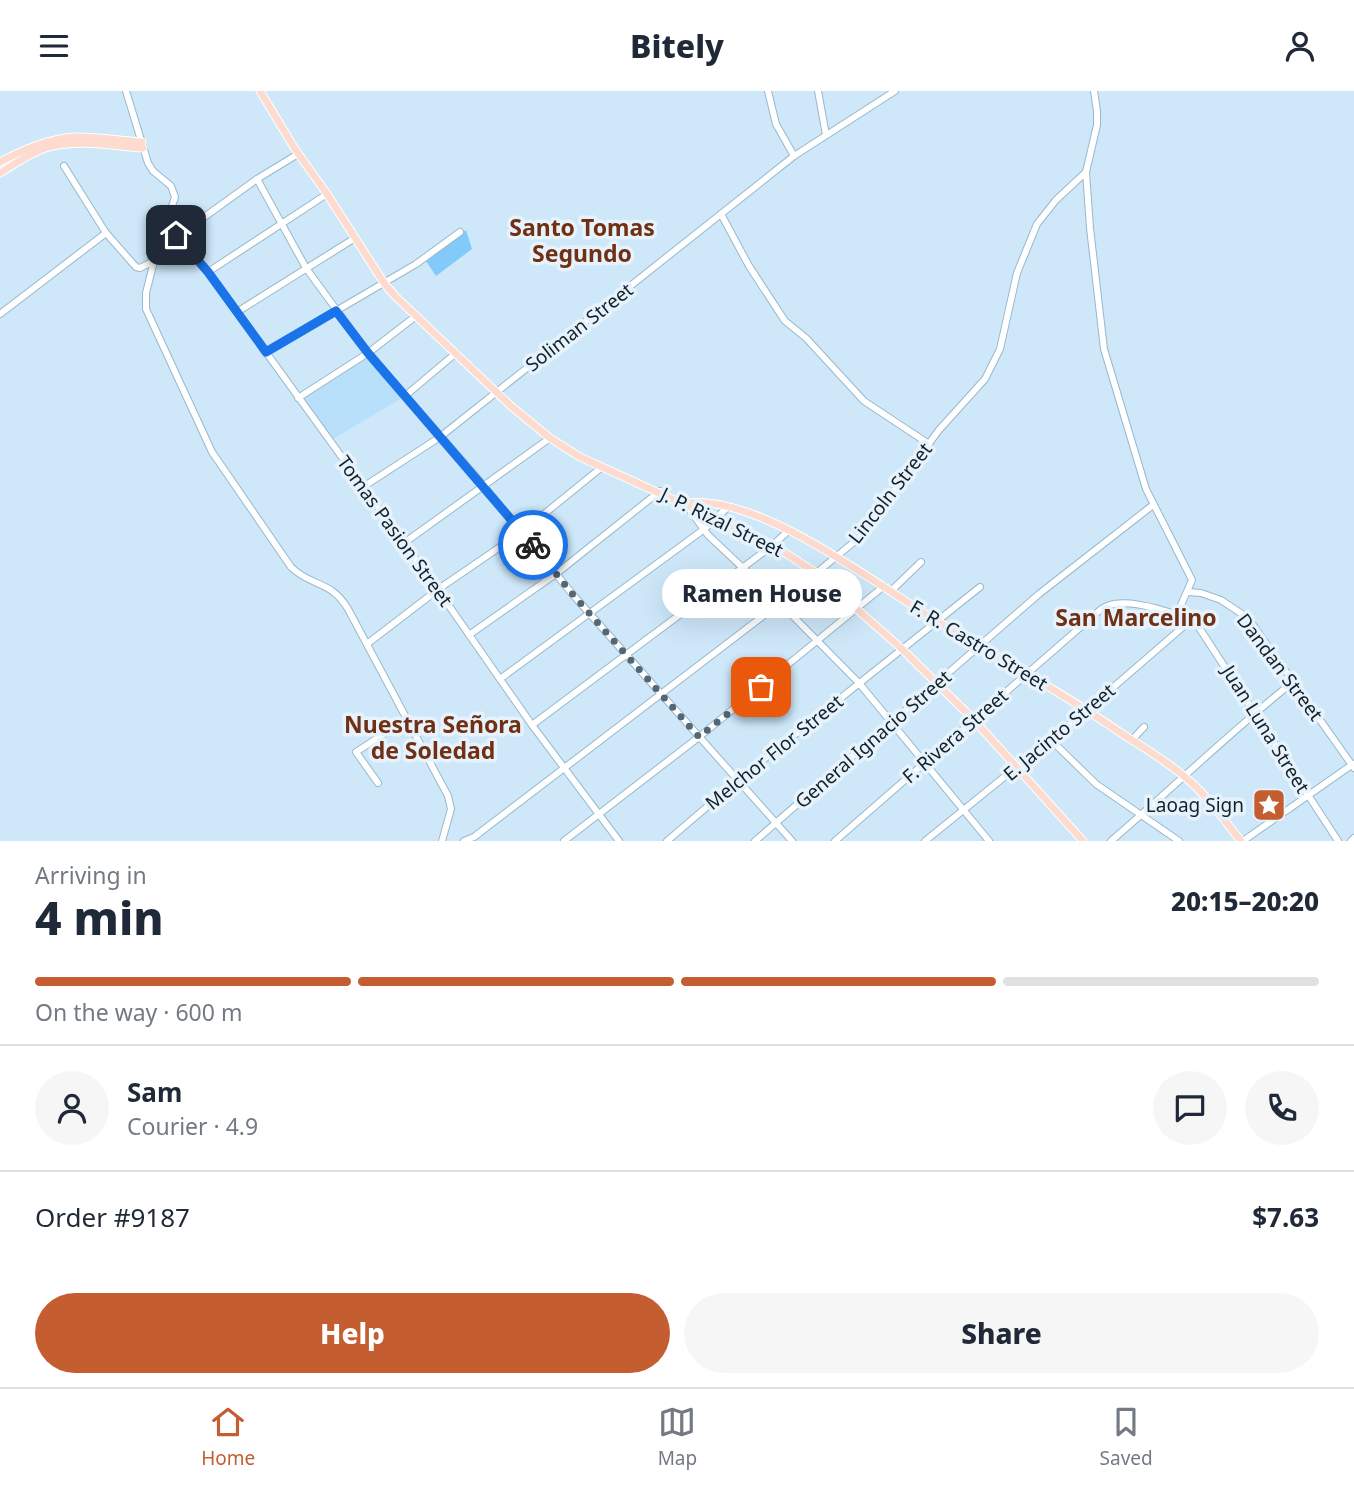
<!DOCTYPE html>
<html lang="en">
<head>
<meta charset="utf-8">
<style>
  body { margin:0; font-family:"Noto Sans",sans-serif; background:#f6f6f7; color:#1f2937; height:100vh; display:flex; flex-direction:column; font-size:26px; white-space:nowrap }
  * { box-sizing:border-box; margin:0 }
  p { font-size:23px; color:#747a83 }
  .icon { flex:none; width:38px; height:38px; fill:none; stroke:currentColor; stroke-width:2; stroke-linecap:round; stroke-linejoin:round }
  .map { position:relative; height:750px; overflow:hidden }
  .drawer { display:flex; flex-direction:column; background:#fff; flex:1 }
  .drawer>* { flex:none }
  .pin { position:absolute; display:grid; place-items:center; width:60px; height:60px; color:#fff; margin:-30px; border-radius:14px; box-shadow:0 4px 10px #0006 }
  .courier { position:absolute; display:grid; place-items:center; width:70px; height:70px; margin:-35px; border:5px solid #1a73e8; border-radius:50%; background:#fff; color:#222; box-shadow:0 2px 9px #0007 }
  .bubble { position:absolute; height:49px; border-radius:24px; background:#fff; box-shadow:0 7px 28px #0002; font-size:23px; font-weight:800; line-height:49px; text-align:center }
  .headline em { font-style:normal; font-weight:800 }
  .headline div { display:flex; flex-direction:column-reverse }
  .headline { display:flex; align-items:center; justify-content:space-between; height:119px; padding:0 35px }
  h1 { font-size:46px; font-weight:800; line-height:52px }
  .bar { display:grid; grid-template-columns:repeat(4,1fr); gap:10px 7px; align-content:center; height:84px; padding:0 35px }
  .bar i { height:9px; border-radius:5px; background:#e0e1e3 }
  .bar .selected { background:#c45d30 }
  .bar p { grid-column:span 4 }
  .line { display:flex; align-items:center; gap:18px; padding:0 35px; border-top:2px solid #e0e1e3 }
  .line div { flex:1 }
  .round { display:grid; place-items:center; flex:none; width:74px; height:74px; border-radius:37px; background:#f6f6f7 }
  .primary-button { display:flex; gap:14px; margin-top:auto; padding:14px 35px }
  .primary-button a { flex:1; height:80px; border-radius:42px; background:#c45d30; color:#fff; font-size:28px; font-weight:800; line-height:80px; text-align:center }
  .primary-button a+a { background:#f6f6f7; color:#1f2937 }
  header { display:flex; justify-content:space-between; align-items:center; height:91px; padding:0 35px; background:#fff; font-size:32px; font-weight:800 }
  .dock { display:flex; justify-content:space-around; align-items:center; height:98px; border-top:2px solid #e0e1e3; background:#fff; font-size:19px; color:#747a83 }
  .dock a { display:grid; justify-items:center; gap:4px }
  .dock .selected { color:#c45d30 }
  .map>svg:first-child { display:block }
  .built { fill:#b8e0fb }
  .green { fill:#82caf9 }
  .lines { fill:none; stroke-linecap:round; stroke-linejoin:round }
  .minor-casing { stroke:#98b8cd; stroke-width:8 }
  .major-casing { stroke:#fff; stroke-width:9 }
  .minor { stroke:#fff; stroke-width:6 }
  .major { stroke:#fddccf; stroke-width:7 }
  .done { stroke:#556772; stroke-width:7; stroke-dasharray:0 12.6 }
  .route { stroke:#1a73e8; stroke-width:9 }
  .labels { text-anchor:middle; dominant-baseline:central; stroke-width:7; stroke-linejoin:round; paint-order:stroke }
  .street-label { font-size:19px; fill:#142129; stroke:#e6f3fc }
  .poi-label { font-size:19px; fill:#142129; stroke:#e6f3fc; text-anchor:end }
  .quarter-label { font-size:23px; font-weight:bold; fill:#713013; stroke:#e6f3fc }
</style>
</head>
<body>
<header><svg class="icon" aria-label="menu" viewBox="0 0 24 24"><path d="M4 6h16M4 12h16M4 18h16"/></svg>Bitely<svg class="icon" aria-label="person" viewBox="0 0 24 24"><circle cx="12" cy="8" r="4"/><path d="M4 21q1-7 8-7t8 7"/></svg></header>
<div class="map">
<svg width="1354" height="750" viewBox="0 0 1354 750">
  <rect width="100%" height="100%" fill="#cee8fa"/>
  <!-- built -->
  <polygon class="built" points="367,265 402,307 333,348 301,308"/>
  <!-- green -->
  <polygon class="green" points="466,139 472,158 436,185 426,170"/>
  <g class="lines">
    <defs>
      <g id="minor">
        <path d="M126 0 148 72 153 80 171 95 175 106 154 170 146 202V218L212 361 291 476C311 496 331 489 348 518L448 705 451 718 442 750"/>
        <polyline points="768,0 776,33 794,65"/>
        <polyline points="818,0 826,44"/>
        <polyline points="1094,0 1097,20 1097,34 1086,81 1090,137 1104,258 1146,398 1192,489 1177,523"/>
        <polyline points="64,75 106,142 136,176 140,177 154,170"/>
        <polyline points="257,88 306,177 368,262 484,395 574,505 792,750"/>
        <polyline points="721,123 749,175 785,230 806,247 864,310 929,353"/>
        <polyline points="165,138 178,145 208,181 438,499 532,634 619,750"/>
        <polyline points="178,145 257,88 298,63"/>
        <polyline points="208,181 327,103"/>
        <polyline points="237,221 355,147"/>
        <polyline points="0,223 106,142"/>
        <polyline points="266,261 416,173 460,141"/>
        <polyline points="405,305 456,262"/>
        <polyline points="298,307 368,262 416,225"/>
        <polyline points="363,396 440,346 794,65 895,0"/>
        <polyline points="686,414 708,444 780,512 859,592 989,750"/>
        <polyline points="404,452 550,347"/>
        <polyline points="891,500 921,471"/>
        <polyline points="1188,501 1201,502 1221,509 1248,527 1354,677"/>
        <polyline points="469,544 557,482 660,400"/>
        <polyline points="367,553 440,497 522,441 602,376"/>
        <polyline points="500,588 703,439 728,416"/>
        <polyline points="532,634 773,454 788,440"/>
        <polyline points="1050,648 1096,693 1179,750"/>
        <polyline points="1132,649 1144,636"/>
        <polyline points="378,692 356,661 407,628"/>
        <polyline points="464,750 474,746 780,512 860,446 939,339 985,288 1000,258 1017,182 1037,133 1056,109 1086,81"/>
        <polyline points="564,750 699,646 884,495"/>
        <polyline points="667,750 743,685 980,496"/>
        <polyline points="755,750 1039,503 1153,414"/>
        <path d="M835 750 1099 520C1103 517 1108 514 1114 513 1135 509 1180 522 1198 535L1338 750"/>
        <polyline points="925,750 1087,619 1191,529"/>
        <path d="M1111 750C1172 698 1230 641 1293 591"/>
        <polyline points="1243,750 1353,673"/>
        <polyline points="1351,750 1354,747"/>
      </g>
      <g id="major">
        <polyline points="260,0 295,58 327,103 384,192 395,205 512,316 550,347 580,366 773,454 816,482 902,558 974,629 1083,750"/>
        <path d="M0 71C23 59 47 48 74 46 96 45 120 50 142 51"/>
        <path d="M0 82C15 73 31 61 49 56 79 48 113 55 143 57"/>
        <path d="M688 412C759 403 879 495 938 531 1001 568 1064 603 1124 644 1145 657 1166 670 1185 686 1207 704 1223 728 1241 750"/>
      </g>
    </defs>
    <!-- minor casing -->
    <use href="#minor" class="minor-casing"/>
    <!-- major casing -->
    <use href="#major" class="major-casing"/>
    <!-- minor -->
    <use href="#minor" class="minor"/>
    <!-- major -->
    <use href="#major" class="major"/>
  </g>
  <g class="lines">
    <!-- done -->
    <polyline class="done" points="533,454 574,505 699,646 761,596"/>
    <!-- route -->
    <polyline class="route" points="176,144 208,181 266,261 336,220 368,262 533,454"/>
  </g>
  <!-- icons -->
  <defs>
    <symbol id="sight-square" viewBox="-11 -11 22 22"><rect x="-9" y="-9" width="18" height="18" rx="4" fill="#c45d30" stroke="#e6f3fc"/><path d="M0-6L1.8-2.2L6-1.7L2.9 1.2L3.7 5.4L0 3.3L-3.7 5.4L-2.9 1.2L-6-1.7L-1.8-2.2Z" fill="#fff"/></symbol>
  </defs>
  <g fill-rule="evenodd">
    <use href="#sight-square" x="1250" y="695" width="38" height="38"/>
  </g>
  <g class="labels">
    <!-- street labels -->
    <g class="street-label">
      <text transform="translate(579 236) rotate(-38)">Soliman Street</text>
      <text transform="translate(890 402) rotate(-52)">Lincoln Street</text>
      <text transform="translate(722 431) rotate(26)">J. P. Rizal Street</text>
      <text transform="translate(395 440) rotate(54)">Tomas Pasion Street</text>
      <text transform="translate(979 554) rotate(31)">F. R. Castro Street</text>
      <text transform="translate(1280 576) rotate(53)">Dandan Street</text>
      <text transform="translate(1266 638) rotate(58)">Juan Luna Street</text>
      <text transform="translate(1059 641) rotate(-40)">E. Jacinto Street</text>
      <text transform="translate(955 645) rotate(-41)">F. Rivera Street</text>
      <text transform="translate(873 648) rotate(-41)">General Ignacio Street</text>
      <text transform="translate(774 661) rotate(-39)">Melchor Flor Street</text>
    </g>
    <!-- poi labels -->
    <g class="poi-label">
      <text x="1244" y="714">Laoag Sign</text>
    </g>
    <!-- quarter labels -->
    <g class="quarter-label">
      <text x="582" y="136">Santo Tomas<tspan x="582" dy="26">Segundo</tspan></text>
      <text x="1136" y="526">San Marcelino</text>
      <text x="433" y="633">Nuestra Señora<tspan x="433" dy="26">de Soledad</tspan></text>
    </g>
  </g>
</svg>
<div class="pin" style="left:761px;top:596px;background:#ea580c"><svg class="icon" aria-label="bag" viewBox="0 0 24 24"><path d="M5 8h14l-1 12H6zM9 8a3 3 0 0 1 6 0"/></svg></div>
<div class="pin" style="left:176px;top:144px;background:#1f2937"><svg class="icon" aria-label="home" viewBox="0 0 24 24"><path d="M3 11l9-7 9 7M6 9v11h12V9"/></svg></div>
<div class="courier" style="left:533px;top:454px"><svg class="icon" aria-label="bike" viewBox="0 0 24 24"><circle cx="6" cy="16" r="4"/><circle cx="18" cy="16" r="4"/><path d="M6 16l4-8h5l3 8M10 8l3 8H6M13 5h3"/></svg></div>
<div class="bubble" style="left:662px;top:478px;width:200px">Ramen House</div>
</div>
<section class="drawer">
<div class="headline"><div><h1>4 min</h1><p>Arriving in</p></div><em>20:15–20:20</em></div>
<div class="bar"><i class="selected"></i><i class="selected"></i><i class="selected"></i><i></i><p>On the way · 600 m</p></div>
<div class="line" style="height:126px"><a class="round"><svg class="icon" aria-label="person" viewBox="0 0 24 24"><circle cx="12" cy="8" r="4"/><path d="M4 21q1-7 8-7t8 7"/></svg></a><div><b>Sam</b><p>Courier · 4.9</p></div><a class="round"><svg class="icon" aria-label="chat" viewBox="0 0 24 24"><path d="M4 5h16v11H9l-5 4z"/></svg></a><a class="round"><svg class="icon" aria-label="phone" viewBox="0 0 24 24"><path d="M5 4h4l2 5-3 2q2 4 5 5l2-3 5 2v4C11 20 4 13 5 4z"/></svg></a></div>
<div class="line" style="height:91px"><div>Order #9187</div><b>$7.63</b></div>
<div class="primary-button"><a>Help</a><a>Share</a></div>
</section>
<nav class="dock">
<a class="selected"><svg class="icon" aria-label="home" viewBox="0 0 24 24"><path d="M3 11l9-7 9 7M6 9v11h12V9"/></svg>Home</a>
<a><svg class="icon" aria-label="map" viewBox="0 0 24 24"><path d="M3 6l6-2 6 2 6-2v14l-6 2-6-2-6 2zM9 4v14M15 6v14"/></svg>Map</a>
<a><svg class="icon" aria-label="saved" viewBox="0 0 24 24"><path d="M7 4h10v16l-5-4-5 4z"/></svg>Saved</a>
</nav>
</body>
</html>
